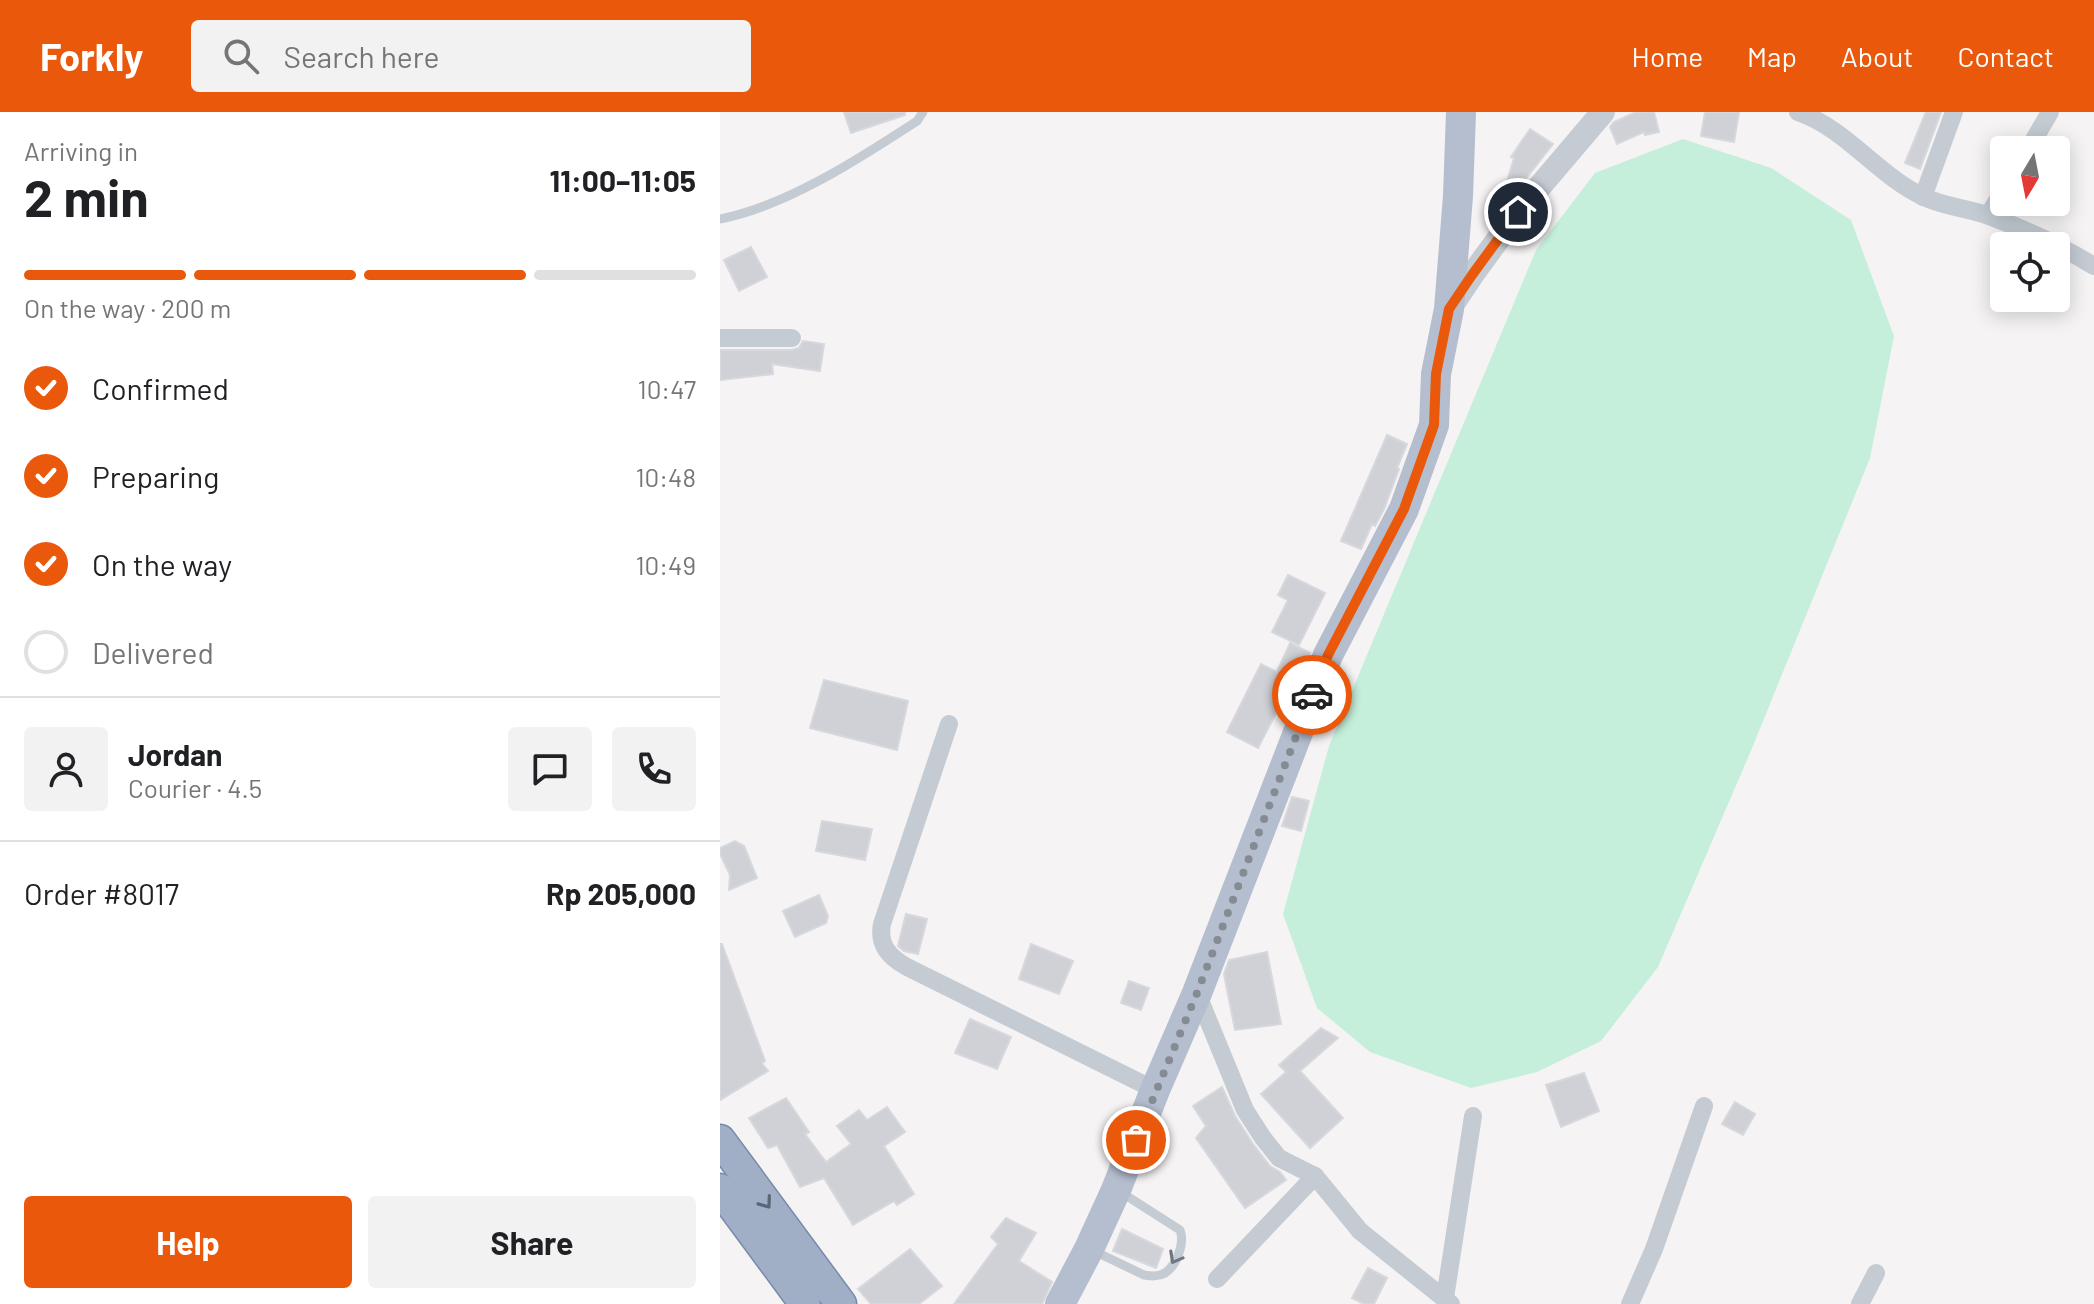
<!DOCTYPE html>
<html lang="en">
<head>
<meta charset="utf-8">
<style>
  body { margin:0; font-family:Barlow,sans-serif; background:#f2f2f2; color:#202124; height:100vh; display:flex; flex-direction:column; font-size:30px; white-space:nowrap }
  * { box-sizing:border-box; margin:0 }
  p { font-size:26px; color:#757577 }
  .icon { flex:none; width:44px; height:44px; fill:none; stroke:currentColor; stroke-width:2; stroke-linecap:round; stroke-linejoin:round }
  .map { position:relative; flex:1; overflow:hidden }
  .sheet { display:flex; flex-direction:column; background:#fff; width:720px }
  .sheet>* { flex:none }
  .needle { width:52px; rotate:190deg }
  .buttons { position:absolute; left:1270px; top:24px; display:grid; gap:16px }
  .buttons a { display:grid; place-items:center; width:80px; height:80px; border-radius:8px; background:#fff; box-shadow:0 4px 20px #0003; font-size:40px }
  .pin { position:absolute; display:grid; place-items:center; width:68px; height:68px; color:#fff; margin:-34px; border:4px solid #fff; border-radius:50%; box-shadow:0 2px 8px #0007 }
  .courier { position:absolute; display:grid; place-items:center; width:80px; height:80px; margin:-40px; border:6px solid #ea580c; border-radius:50%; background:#fff; color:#222; box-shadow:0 2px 10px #0007 }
  .head em { font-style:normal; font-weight:700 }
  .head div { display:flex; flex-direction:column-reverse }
  .head { display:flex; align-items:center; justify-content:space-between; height:136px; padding:0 24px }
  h1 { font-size:52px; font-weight:700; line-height:60px }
  .bar { display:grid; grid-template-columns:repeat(4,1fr); gap:12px 8px; align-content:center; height:96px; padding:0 24px }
  .bar i { height:10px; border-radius:6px; background:#e0e0e0 }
  .bar .on { background:#ea580c }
  .bar p { grid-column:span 4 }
  .line { display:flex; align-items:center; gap:20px; padding:0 24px; border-top:2px solid #e0e0e0 }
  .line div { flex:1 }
  .round { display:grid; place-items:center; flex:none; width:84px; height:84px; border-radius:8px; background:#f2f2f2 }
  ol { padding:0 24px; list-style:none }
  li { display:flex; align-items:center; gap:24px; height:88px }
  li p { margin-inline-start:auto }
  li .icon { padding:8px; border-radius:50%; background:#ea580c; color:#fff; stroke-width:4 }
  li:last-child { color:#757577 }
  li i { width:44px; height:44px; border:4px solid #e0e0e0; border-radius:50% }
  .primary-button { display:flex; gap:16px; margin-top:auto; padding:16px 24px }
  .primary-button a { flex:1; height:92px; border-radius:8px; background:#ea580c; color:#fff; font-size:32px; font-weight:700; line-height:92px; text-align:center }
  .primary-button a+a { background:#f2f2f2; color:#202124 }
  header { display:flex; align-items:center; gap:48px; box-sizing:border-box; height:112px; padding:0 40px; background:#ea580c; color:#fff }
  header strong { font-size:38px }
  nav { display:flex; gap:44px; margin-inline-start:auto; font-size:28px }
  .search { width:560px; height:72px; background:#f2f2f2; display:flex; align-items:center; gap:20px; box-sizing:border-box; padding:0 28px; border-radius:8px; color:#757577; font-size:30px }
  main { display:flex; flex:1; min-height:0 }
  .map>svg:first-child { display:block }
  .green { fill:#c5efdb }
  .building { fill:#d0d1d7; stroke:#d7d8dd; stroke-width:2 }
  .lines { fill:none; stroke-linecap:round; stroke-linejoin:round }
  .trunk-casing { stroke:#788aaa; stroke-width:33 }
  .service { stroke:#c4cbd3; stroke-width:9 }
  .minor { stroke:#c4cbd3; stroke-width:18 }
  .tertiary { stroke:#c4cbd3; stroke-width:24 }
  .primary { stroke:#b4becf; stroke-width:30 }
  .trunk { stroke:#a0aec6; stroke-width:30 }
  .oneway { stroke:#5c6574 }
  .oneway2 { stroke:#6f7782 }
  .done { stroke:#868b93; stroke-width:8; stroke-dasharray:0 14.4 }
  .route { stroke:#ea580c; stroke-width:10 }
</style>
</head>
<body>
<header>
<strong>Forkly</strong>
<div class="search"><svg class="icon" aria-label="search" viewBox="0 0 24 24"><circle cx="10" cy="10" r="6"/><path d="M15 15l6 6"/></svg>Search here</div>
<nav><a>Home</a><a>Map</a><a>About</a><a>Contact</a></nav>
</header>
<main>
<section class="sheet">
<div class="head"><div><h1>2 min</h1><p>Arriving in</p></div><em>11:00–11:05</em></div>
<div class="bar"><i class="on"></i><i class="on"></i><i class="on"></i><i></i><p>On the way · 200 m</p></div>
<ol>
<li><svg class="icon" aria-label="check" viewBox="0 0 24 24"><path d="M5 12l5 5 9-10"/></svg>Confirmed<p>10:47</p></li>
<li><svg class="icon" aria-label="check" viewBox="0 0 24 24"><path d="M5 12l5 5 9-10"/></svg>Preparing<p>10:48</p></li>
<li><svg class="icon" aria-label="check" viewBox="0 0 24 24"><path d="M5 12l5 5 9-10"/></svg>On the way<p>10:49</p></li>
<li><i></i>Delivered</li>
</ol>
<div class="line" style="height:144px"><a class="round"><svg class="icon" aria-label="person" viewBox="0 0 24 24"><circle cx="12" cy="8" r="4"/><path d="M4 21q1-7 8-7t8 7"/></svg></a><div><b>Jordan</b><p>Courier · 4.5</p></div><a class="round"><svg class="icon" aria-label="chat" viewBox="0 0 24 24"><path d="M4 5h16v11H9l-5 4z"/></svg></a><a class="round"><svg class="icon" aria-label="phone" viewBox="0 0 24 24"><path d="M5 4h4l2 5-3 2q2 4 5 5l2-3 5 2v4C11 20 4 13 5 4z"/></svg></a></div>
<div class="line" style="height:104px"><div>Order #8017</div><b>Rp 205,000</b></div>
<div class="primary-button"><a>Help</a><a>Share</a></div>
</section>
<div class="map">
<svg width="1374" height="1192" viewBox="0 0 1374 1192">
  <rect width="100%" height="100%" fill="#f5f3f3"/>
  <!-- green -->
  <polygon class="green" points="963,27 1051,56 1131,108 1174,224 1150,346 1030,641 938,855 881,929 817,960 751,976 650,940 597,896 563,802 609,634 816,138 875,61"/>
  <!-- building -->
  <g class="building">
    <polygon points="124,0 185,0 185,3 131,21"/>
    <polygon points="916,0 934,0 939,20 925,23 924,20 897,32 890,15 894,10"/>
    <polygon points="985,0 1019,0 1014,30 981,24"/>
    <polygon points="1206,0 1221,0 1200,57 1185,51"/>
    <polygon points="810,17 833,32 785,93 780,93 794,46 791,45"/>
    <polygon points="31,135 47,165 19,179 4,148"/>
    <polygon points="83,229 104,232 100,259 52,252 53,262 0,268 0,238 72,238 79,236"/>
    <polygon points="667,323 687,332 677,356 679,357 664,397 655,414 652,412 641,437 621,429"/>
    <polygon points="568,463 605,481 579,533 552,520 568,488 558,483"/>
    <polygon points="570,531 590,541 560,603 556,601 538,636 507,620 541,552 557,560"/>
    <polygon points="104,568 188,589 177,638 90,616"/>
    <polygon points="572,685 589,689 581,719 562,714"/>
    <polygon points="102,709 152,717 145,748 96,739"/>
    <polygon points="15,729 24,734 37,766 9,778 10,763 0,742 0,736"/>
    <polygon points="99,783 108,804 106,811 75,825 63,799"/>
    <polygon points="186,802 207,807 198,842 184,839 178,834"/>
    <polygon points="0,832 2,832 45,949 42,951 48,959 0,988"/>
    <polygon points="311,832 353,849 339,882 299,867"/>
    <polygon points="547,840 561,912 515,918 504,862 509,848"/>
    <polygon points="409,869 429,876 421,898 401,891"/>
    <polygon points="250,907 291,925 277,957 235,941"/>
    <polygon points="601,916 618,926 580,959 623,1006 590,1036 541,982 566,960 559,953"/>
    <polygon points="864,961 879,999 841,1015 826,973"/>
    <polygon points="502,975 515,1004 533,1032 550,1054 560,1060 566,1068 525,1096 476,1026 486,1014 473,994"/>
    <polygon points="66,986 89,1020 85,1022 106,1050 131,1032 117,1014 139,998 147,1008 167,995 185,1020 164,1034 194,1082 177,1093 174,1089 133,1113 104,1066 80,1075 57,1033 48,1036 29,1006"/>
    <polygon points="1015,990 1035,1002 1023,1023 1002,1012"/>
    <polygon points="286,1106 316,1121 299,1149 332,1170 322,1192 234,1192 278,1132 271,1125"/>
    <polygon points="402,1117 443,1137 436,1156 393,1139"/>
    <polygon points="190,1137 222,1174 199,1192 151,1192 138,1177"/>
    <polygon points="648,1156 667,1166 654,1192 644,1192 632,1186"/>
  </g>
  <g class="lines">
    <defs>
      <g id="trunk">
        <polyline points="0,1028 121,1192"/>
        <polyline points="0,1077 85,1192"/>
      </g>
    </defs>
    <!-- trunk casing -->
    <use href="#trunk" class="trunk-casing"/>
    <!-- service -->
    <g class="service">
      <path d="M0 107C67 94 140 46 197 9L203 0"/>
      <path d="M372 1138 424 1163C431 1164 438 1165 445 1161 457 1153 465 1131 460 1118L399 1079"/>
    </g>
    <!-- minor -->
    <g class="minor">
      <path d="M1078 0C1127 17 1157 63 1204 85 1225 95 1248 96 1269 104 1305 117 1341 134 1374 154"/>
      <polyline points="1308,38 1330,0"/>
      <polyline points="1203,85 1234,0"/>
      <polyline points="1268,103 1284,78"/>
      <polyline points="0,226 72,226"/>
      <path d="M229 612 162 812C158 833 169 845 187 855L435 978"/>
      <polyline points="477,881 525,998 543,1026 559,1046 595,1064 640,1119 731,1192"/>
      <polyline points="497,1167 595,1064"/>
      <polyline points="725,1186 753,1004"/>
      <polyline points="910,1192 934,1137 984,994"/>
      <polyline points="1140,1192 1156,1161"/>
    </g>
    <!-- tertiary -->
    <polyline class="tertiary" points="730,196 752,163 798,100 883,0"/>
    <!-- primary -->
    <polyline class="primary" points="340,1192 369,1137 396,1078 435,978 477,881 608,543 684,397 714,313 716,262 729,197 738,84 741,0"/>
    <!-- trunk -->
    <use href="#trunk" class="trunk"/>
  </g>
  <!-- one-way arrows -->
  <defs><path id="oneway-chevron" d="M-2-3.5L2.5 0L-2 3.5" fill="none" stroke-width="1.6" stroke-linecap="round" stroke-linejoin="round" transform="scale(2)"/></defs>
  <use class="oneway" href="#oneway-chevron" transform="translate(46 1091) rotate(54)"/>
  <use class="oneway2" href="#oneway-chevron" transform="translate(455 1146) rotate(119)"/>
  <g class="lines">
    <!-- done -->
    <polyline class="done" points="416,1028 477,881 592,583"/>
    <!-- route -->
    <polyline class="route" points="592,583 608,543 684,397 714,313 716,262 729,197 752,163 798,100"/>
  </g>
</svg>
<div class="buttons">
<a><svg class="needle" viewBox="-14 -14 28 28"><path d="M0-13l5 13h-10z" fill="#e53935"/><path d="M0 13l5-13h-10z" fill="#757577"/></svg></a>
<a><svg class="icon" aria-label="locate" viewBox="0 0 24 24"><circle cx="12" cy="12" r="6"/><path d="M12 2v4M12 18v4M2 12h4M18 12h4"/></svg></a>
</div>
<div class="pin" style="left:416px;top:1028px;background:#ea580c"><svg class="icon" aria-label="bag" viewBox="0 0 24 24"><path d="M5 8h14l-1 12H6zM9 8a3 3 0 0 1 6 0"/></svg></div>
<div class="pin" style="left:798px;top:100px;background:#1f2937"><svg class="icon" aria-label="home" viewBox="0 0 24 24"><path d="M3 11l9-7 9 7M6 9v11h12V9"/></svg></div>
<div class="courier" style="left:592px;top:583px"><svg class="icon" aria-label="car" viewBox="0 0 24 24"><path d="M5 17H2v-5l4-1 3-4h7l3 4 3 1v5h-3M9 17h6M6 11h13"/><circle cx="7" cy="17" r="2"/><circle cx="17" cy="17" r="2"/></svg></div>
</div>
</main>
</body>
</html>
